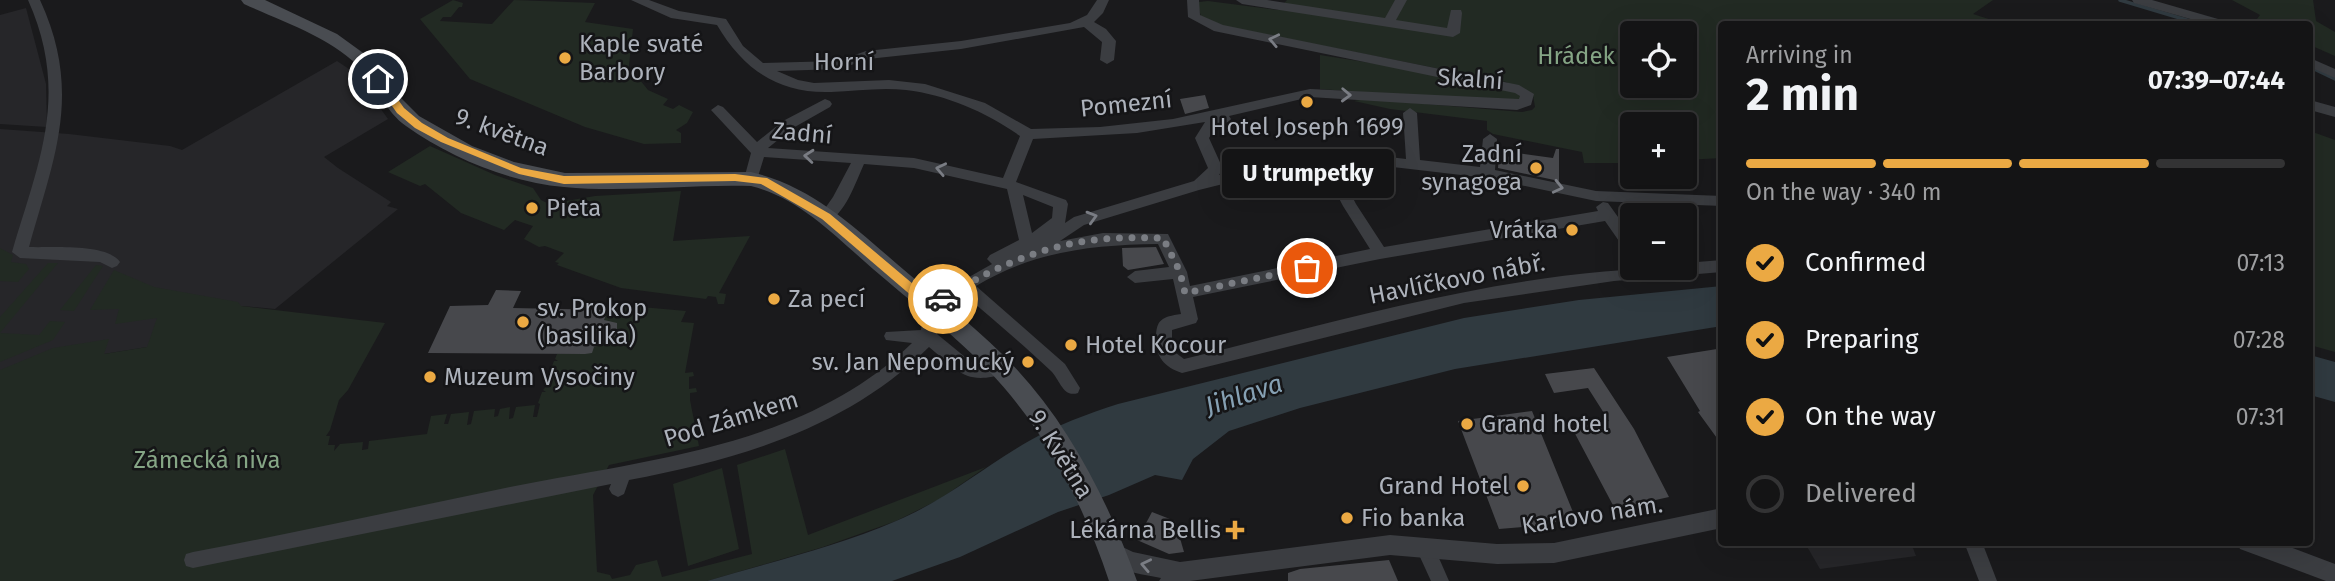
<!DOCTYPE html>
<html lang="en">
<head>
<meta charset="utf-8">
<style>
  body { margin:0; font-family:"Fira Sans",sans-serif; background:#1d1d1e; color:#f1f3f6; height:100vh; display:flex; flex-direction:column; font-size:26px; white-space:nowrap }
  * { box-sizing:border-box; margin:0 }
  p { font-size:23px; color:#9d9ea0 }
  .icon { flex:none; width:38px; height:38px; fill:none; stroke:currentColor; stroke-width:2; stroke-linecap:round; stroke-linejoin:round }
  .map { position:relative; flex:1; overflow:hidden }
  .drawer { position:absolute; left:1718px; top:21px; width:595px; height:525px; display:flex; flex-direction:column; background:#141415; border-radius:7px; box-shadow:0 7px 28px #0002,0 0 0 2px #333334 }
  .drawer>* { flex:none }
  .controls { position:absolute; left:1620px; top:21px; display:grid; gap:14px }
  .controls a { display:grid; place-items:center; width:77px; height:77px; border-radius:7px; background:#141415; box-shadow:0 7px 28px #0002,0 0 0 2px #333334; font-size:35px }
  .pin { position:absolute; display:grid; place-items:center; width:60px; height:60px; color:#fff; margin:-30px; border:4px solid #fff; border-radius:50%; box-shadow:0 2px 7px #0007 }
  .courier { position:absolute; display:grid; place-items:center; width:70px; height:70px; margin:-35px; border:5px solid #eba943; border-radius:50%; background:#fff; color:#222; box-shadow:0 2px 9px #0007 }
  .bubble { position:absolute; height:49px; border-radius:7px; background:#141415; box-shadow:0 7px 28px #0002,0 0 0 2px #333334; font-size:23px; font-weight:700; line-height:49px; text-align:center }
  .head em { font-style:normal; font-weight:700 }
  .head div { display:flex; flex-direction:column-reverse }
  .head { display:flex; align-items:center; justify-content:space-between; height:119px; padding:0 28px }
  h1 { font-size:46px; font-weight:700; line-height:52px }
  .bar { display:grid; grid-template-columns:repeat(4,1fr); gap:10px 7px; align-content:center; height:84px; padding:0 28px }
  .bar i { height:9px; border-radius:5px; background:#333334 }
  .bar .selected { background:#eba943 }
  .bar p { grid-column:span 4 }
  ol { padding:0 28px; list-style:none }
  li { display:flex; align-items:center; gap:21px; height:77px }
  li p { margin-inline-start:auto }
  li .icon { padding:7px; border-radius:50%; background:#eba943; color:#111; stroke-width:4 }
  li:last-child { color:#9d9ea0 }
  li i { width:38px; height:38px; border:4px solid #333334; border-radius:50% }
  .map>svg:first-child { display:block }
  .built { fill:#262629 }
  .green { fill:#222a23; fill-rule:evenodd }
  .water { fill:#303a40 }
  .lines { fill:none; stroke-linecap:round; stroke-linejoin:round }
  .stream { stroke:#303a40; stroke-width:3.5 }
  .building { fill:#47484c }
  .minor { fill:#3b3d41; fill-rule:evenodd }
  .tertiary { fill:#3b3d41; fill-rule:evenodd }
  .secondary { fill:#494c51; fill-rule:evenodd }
  .oneway { stroke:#7a7d84 }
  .route { fill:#eba943 }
  .done { stroke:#7a7d83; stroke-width:7; stroke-dasharray:0 12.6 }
  .poi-dot { fill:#eba943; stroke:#151517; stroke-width:2.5 }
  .labels { text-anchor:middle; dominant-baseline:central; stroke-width:5; stroke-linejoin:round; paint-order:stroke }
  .poi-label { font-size:24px; fill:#adb2bb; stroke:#151517; text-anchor:start }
  .park-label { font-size:24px; fill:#85a585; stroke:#151517 }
  .street-label { font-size:24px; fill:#adb2bb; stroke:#151517 }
  .water-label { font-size:26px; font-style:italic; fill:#86a1b4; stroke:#151517 }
</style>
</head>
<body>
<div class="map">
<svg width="2335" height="581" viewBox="0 0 2335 581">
  <rect width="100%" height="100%" fill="#1a1a1c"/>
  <!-- built -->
  <g class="built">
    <polygon points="26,8 46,84 47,127 0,124 0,15"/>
    <polygon points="337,61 355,73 388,119 324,157 338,168 391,202 387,206 398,209 275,309 242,306 185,341 104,354 104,351 0,405 0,129 69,134 170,146 182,150"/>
    <polygon points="1805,543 1911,543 1916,556 1820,569"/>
  </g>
  <!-- green -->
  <g class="green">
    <polygon points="453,0 463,3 462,7 459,7 451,17 443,17 440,21 492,24 514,0 595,3 585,22 633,29 628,74 635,74 648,90 668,99 663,105 673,109 679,105 693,112 687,123 676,130 681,133 681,143 644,144 585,127 470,79 420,19"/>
    <path d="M1287 0H1993L1973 14 2004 24H1722V158L1685 160V124H1633V153L1628 154 1632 163H1584L1582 152 1493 134 1487 130V121L1390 109 1354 101 1365 99 1522 112 1532 110 1535 107 1533 95 1506 82 1224 26 1201 16 1198 7 1199 2 1208 1 1278 10ZM1633 33H1685V86H1633Z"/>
    <polygon points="2232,0 2313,0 2316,21 2335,32 2335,56 2310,45 2310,24 2267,24 2257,19 2260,15"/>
    <polygon points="1320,55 1390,66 1520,93 1520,101 1510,103 1320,89"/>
    <polygon points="2310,131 2335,140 2335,352 2310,345"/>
    <polygon points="430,146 495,175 533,188 541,200 549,204 595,196 681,191 673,241 750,236 719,293 726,294 724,304 718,304 716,297 708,296 706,299 621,288 557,265 559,263 555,262 564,253 545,246 539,247 524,239 533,226 515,220 504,230 461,213 425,184 420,186 388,172"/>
    <polygon points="0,248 13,255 11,262 26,264 29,269 18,282 0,281"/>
    <polygon points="48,263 58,263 0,333 39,335 50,321 65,322 53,340 0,362 0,317"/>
    <polygon points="96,265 103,266 74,311 60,310"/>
    <polygon points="114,270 154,287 238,302 241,306 385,323 348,390 339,400 330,430 326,436 330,436 328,445 335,445 334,451 340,444 363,442 362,450 368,449 369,441 427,434 431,416 447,414 444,424 448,424 451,414 469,412 467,425 471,424 474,411 495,409 494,417 498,416 500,409 510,407 509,419 513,418 516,407 535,405 533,417 537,417 540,404 538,403 542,392 546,392 543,390 550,382 546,381 550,373 553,373 550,371 554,361 558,361 555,359 557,354 584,354 596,342 617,329 613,322 603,322 608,304 686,311 681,322 694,323 685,373 693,372 694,376 689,377 689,389 696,388 697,392 690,393 690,400 699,446 609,465 593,495 597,572 610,575 612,579 630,575 636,565 657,560 662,577 752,554 737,465 785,449 808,535 986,467 940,499 896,521 823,547 707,581 0,581 0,370 53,348 109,339 104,354 147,347 157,318 115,324 119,309 90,310"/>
    <polygon points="722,468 739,549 688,566 673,484"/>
  </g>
  <!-- water -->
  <g class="water">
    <path d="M1722 286V326L1455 369 1300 408 1229 431 1193 459 1182 480 1155 475 1109 495 1058 512 960 557 892 581H707C770 562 836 547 896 521 944 501 984 467 1029 441 1057 425 1087 414 1118 404L1464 318 1579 300Z"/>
    <polygon points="2310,355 2335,362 2335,402 2310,395"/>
  </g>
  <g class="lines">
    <!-- stream -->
    <g class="stream">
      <polyline points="2120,0 2200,24"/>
      <polyline points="2310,67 2335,79"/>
    </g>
  </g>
  <!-- building -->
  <g class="building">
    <polygon points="1205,95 1209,108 1185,114 1180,99"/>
    <polygon points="1556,149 1559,149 1559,181 1498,168 1499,155 1517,158 1517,153 1553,158"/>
    <polygon points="1156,247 1164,264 1128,270 1123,266 1122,248"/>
    <polygon points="496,290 521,291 513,308 608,310 604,320 617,323 617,333 612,340 594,347 592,353 585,354 428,353 450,306 488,305"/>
    <polygon points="1717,349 1722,357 1722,445 1698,412 1700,411 1667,357"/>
    <polygon points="1594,368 1634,429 1669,497 1615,509 1572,428 1609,421 1588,388 1554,393 1545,374"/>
    <polygon points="1532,411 1575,517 1556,520 1556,522 1547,525 1499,529 1458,421"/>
    <polygon points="1152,512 1175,521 1184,552 1169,554 1137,540"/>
    <polygon points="1389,560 1398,581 1288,581 1288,573 1300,569"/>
  </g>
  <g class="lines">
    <!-- minor -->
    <g class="minor">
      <path d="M28 0H40C83 93 54 157 29 247 51 248 107 243 120 262L117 266 112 268 100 262 20 258 12 252C39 161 70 94 28 0Z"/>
      <path d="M631 0H649L679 11 726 19 743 46 763 63 838 61 866 51 961 41 1070 23 1087 15 1097 0H1109L1103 13 1094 22 1106 29 1116 41 1114 60 1107 64 1100 60 1102 42 1084 27 961 49 868 59 840 69 777 71 798 80 814 83 889 80 925 84 985 103 1031 129 1100 127 1173 119 1310 89 1519 99 1520 96 1515 93 1214 31 1188 17 1187 0H1199L1200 15 1223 25 1519 85 1534 94 1531 105 1517 110 1310 97 1229 116 1231 119 1229 122 1217 125 1209 138 1223 169 1219 175 1323 149 1406 159 1403 113 1410 108 1417 113 1420 160 1480 167 1483 139 1490 134 1497 139 1495 170 1596 191 1722 196V206L1596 201 1487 178 1333 160 1356 204 1384 247 1598 211 1596 207 1603 202 1608 203 1633 238V256L1628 254 1605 221 1380 259 1193 297 1198 319 1196 323 1172 330V350L1184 359C1349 319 1515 268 1685 268V263L1722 260V272L1614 281 1464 303 1182 373C1164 367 1156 357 1156 339 1156 319 1162 317 1181 314L1173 279 1135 283 1127 277 1135 271 1169 267 1158 244C1092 245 1034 251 976 286L1065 364 1080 388 1078 393C1063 398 1060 380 1051 371 1023 344 993 320 964 294L931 312 925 310 923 306 925 302 992 264 987 259 990 255 1019 240 1007 189 914 168 864 164C856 181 845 216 826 222L819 217 833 197 851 163 764 157 756 183H746L744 179 751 153 711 110 718 105 723 107 757 142 783 121 825 99 830 101 832 104 830 107 793 128 768 148 914 158 1003 178 1020 136C986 112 947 95 906 90 881 87 856 91 831 92 778 94 743 69 717 25L671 18ZM1205 122 1195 138 1208 168 1194 181 1074 217 1065 223 1068 204 1066 200 1016 182 1033 139 1137 133ZM1319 160 1343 206 1370 249 1190 286 1187 272 1168 234 1103 233 1060 241 1084 225 1199 190ZM1023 195 1053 207 1052 218 1032 233Z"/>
      <polygon points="1236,0 1267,0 1385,18 1395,0 1407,0 1396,20 1447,28 1451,10 1461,10 1462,13 1460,33 1453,37 1242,4"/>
      <polygon points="2132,0 2152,0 2225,21 2226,24 2208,24 2134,3"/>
      <polygon points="2310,58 2335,69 2335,78 2310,67"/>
      <polygon points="2310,100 2335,107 2335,117 2310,110"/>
      <path d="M929 314 935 316 937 334 976 366 1001 361 1007 363 1009 368 1007 373C965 386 960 372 929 347 847 428 740 459 629 480L624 494 618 497 612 494 609 489 611 484 193 568 186 566 184 560 186 554 193 552C299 532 404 509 510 487 649 459 805 447 912 343L886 340 884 336 886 332 921 330 923 316Z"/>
      <polygon points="1424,538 1431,540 1449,581 1431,581 1415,546 1417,540"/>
      <polygon points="1964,542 1982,542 1997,581 1979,581"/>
    </g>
    <!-- tertiary -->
    <g class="tertiary">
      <path d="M1722 508V528L1554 563 1497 564 1390 555 1190 581H1159L1161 578C1142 574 1112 572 1103 553L1106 546 1114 543 1133 552 1180 562 1390 535 1497 544 1554 543Z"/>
      <polygon points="2237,542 2277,542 2335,564 2335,581 2326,581 2240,549"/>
    </g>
    <!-- secondary -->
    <path class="secondary" d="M241 0H265L337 34 377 63 401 98 419 116 472 146 514 162 565 173 751 172C811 186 852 225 897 264 932 294 970 322 1002 354 1066 417 1107 498 1137 581H1109C1083 503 1046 431 989 371 955 335 910 301 873 269 836 237 800 198 751 186 689 184 626 193 564 187 509 182 451 158 406 126 386 112 379 90 364 72 334 38 283 22 244 4Z"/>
  </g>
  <!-- one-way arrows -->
  <defs><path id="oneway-chevron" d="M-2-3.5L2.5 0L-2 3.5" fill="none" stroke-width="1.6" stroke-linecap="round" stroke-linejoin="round" transform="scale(1.75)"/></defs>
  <g class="oneway">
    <use href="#oneway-chevron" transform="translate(1274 40) rotate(-168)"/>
    <use href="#oneway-chevron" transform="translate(1346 95) rotate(2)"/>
    <use href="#oneway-chevron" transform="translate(809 156) rotate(-175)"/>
    <use href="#oneway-chevron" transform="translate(941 169) rotate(-168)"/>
    <use href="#oneway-chevron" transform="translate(1558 187) rotate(13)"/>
    <use href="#oneway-chevron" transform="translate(1092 217) rotate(-16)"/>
    <use href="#oneway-chevron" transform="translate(1146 565) rotate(-168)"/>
  </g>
  <!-- route -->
  <polygon class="route" points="375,77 382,77 404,108 422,123 448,138 521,168 564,176 735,174 767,178 830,214 932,300 943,294 948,299 935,309 927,309 822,219 761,184 735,181 564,184 519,174 441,142 415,128 397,113 373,79"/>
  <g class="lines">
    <!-- done -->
    <path class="done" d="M943 299C991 268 1045 244 1103 239 1123 237 1143 238 1163 238L1180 272 1185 293 1307 268"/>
  </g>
  <!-- markers -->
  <g class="poi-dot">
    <circle cx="565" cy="58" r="7"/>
    <circle cx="1307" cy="102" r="7"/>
    <circle cx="1536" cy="168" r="7"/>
    <circle cx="532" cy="208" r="7"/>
    <circle cx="1572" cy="230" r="7"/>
    <circle cx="774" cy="299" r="7"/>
    <circle cx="523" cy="322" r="7"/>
    <circle cx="1071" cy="345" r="7"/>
    <circle cx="1028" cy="362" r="7"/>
    <circle cx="430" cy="377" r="7"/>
    <circle cx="1467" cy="424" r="7"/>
    <circle cx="1523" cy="486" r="7"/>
    <circle cx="1347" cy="518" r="7"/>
    <path d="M1231.5 519.5h7v7h7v7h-7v7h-7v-7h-7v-7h7z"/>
  </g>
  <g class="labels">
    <!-- poi labels -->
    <g class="poi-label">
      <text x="579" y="44">Kaple svaté<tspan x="579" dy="28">Barbory</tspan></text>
      <text x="1307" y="127" text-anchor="middle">Hotel Joseph 1699</text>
      <text x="1522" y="154" text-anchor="end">Zadní<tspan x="1522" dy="28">synagoga</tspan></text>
      <text x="546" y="208">Pieta</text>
      <text x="1558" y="230" text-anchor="end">Vrátka</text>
      <text x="788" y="299">Za pecí</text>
      <text x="537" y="308">sv. Prokop<tspan x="537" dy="28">(basilika)</tspan></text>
      <text x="1085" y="345">Hotel Kocour</text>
      <text x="1014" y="362" text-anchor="end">sv. Jan Nepomucký</text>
      <text x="444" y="377">Muzeum Vysočiny</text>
      <text x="1481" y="424">Grand hotel</text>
      <text x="1509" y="486" text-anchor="end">Grand Hotel</text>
      <text x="1361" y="518">Fio banka</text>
      <text x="1221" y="530" text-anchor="end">Lékárna Bellis</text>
    </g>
    <!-- park labels -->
    <g class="park-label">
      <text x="1576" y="56">Hrádek</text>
      <text x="207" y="460">Zámecká niva</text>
    </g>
    <!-- street labels -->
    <g class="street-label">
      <text x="844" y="62">Horní</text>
      <text transform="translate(1470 79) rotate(4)">Skalní</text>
      <text transform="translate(1126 104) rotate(-6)">Pomezní</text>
      <text transform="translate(502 132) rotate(20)">9. května</text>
      <text transform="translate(802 133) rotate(5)">Zadní</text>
      <text transform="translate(1457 279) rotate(-11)">Havlíčkovo nábř.</text>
      <text transform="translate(731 419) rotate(-17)">Pod Zámkem</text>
      <text transform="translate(1061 454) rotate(58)">9. Května</text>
      <text transform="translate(1592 515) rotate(-9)">Karlovo nám.</text>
    </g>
    <!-- water labels -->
    <g class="water-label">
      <text transform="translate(1244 395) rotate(-18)">Jihlava</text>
    </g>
  </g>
</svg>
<div class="controls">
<a><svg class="icon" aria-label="locate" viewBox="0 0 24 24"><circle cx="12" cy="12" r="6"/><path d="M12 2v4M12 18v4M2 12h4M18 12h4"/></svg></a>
<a>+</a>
<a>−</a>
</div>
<div class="pin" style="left:1307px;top:268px;background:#ea580c"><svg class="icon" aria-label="bag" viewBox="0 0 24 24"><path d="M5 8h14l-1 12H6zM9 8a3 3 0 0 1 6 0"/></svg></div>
<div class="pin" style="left:378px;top:79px;background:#1f2937"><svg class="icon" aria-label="home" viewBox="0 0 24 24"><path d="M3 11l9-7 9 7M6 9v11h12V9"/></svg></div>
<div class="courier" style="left:943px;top:299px"><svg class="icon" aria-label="car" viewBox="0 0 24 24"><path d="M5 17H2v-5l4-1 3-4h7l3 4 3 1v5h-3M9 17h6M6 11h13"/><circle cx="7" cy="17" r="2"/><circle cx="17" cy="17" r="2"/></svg></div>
<div class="bubble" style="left:1222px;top:149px;width:172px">U trumpetky</div>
<section class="drawer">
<div class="head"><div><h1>2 min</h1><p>Arriving in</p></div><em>07:39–07:44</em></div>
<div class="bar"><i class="selected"></i><i class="selected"></i><i class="selected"></i><i></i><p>On the way · 340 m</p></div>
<ol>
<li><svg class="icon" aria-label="check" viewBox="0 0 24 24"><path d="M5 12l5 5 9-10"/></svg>Confirmed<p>07:13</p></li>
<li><svg class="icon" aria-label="check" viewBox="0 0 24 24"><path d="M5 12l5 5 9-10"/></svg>Preparing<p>07:28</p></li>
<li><svg class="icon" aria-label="check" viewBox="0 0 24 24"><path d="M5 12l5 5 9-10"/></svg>On the way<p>07:31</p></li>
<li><i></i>Delivered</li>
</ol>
</section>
</div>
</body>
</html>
